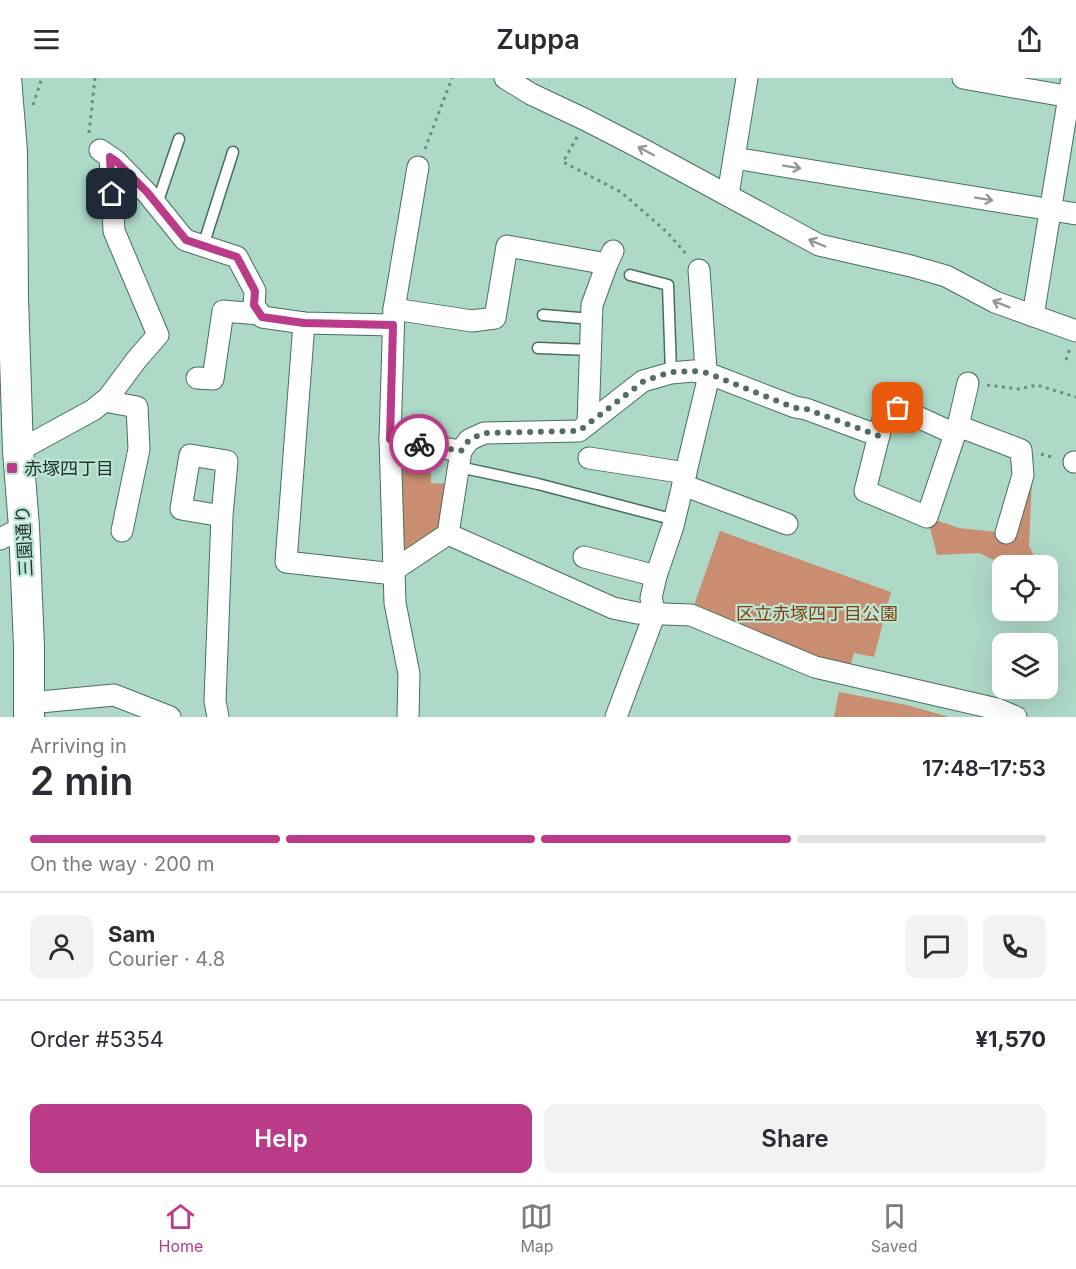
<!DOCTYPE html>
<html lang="en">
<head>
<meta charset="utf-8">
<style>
  body { margin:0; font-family:Inter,"Noto Sans JP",sans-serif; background:#f2f2f3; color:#2b2b33; height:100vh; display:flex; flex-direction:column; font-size:22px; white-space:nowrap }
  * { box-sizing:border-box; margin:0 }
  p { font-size:20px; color:#7c7c81 }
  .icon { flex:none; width:33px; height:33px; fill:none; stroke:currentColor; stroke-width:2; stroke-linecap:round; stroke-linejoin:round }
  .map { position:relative; height:639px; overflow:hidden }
  .details { display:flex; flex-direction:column; background:#fff; flex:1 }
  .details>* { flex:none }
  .buttons { position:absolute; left:992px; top:477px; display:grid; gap:12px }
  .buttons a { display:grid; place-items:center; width:66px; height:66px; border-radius:12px; background:#fff; box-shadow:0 6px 24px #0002; font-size:30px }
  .pin { position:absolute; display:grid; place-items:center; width:51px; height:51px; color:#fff; margin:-26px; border-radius:12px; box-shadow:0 3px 9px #0006 }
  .courier { position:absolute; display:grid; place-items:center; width:60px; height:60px; margin:-30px; border:4px solid #ba3b87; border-radius:50%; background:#fff; color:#222; box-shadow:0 2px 8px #0007 }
  .head em { font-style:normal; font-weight:600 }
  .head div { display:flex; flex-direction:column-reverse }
  .head { display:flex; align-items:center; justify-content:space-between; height:102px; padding:0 30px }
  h1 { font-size:39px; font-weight:600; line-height:45px }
  .bar { display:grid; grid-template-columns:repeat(4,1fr); gap:9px 6px; align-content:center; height:72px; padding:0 30px }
  .bar i { height:8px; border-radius:4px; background:#e1e1e2 }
  .bar .on { background:#ba3b87 }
  .bar p { grid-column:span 4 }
  .line { display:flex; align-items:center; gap:15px; padding:0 30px; border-top:2px solid #e1e1e2 }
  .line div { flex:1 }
  .round { display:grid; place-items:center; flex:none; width:63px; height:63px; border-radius:12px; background:#f2f2f3 }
  .cta { display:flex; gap:12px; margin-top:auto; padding:12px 30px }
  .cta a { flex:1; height:69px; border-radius:12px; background:#ba3b87; color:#fff; font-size:24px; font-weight:600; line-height:69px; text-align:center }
  .cta a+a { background:#f2f2f3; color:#2b2b33 }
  header { display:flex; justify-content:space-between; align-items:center; height:78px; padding:0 30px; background:#fff; font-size:27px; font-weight:600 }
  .tabs { display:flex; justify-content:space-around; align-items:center; height:84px; border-top:2px solid #e1e1e2; background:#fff; font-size:16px; color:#7c7c81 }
  .tabs a { display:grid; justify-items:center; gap:3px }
  .tabs .on { color:#ba3b87 }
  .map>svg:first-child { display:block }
  .green { fill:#c98e71 }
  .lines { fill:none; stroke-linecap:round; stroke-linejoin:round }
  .lane-casing { stroke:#476e5e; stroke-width:13 }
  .street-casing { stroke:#476e5e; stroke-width:23 }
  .secondary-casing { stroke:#476e5e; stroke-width:32 }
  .path { stroke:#6d8c7f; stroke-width:3; stroke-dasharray:3 4.5; stroke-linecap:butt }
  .lane { stroke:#fff; stroke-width:10 }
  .street { stroke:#fff; stroke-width:21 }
  .secondary { stroke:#fff; stroke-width:30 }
  .oneway { stroke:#909996 }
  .done { stroke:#536d62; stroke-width:6; stroke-dasharray:0 10.8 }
  .route { stroke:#ba3b87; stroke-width:8 }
  .poi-dot { fill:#ba3b87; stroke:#bbe6d4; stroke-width:2 }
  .labels { text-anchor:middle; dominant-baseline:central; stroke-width:4.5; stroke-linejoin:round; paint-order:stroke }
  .poi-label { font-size:18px; fill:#22332c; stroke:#bbe6d4; text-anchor:start }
  .street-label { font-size:18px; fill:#22332c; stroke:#bbe6d4 }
  .park-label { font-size:18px; fill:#883d0d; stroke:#bbe6d4 }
</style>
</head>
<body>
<header><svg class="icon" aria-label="menu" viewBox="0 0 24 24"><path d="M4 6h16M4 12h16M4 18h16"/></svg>Zuppa<svg class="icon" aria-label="share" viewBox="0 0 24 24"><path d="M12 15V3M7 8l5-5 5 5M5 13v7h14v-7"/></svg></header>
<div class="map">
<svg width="1076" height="639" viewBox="0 0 1076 639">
  <rect width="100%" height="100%" fill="#aed9c7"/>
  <!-- green -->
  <g class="green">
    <polygon points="393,364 431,371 431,405 451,406 445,453 397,484"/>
    <polygon points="1032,400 1029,468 1039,487 1005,487 979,475 937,477 927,439 959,450 1006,455"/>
    <polygon points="720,453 891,514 874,579 854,575 850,590 691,536"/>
    <polygon points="839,614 907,627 949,639 834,639"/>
  </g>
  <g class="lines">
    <defs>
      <g id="lane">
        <polyline points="157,126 179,61"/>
        <polyline points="203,168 233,74"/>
        <polyline points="630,197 668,207 671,295"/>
        <polyline points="543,237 592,241"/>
        <polyline points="538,270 591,272"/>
        <polyline points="459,389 538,406 675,442"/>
      </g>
      <g id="street">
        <polyline points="505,0 531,16 586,42 644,72 819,167 911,188 946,198 995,224 1076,253"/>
        <polyline points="963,0 1076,20"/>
        <polyline points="100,72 116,83 147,115 185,162 237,179 255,213 254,227 262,239 304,245 393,247"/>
        <polyline points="734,80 1076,136"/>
        <polyline points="728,117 747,0"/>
        <polyline points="394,231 472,243 495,240 507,168 607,186"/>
        <polyline points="1033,238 1072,0"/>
        <polyline points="304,245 286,484 394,496"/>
        <polyline points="197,300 213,301 223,233 260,236"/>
        <polyline points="104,323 137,329 139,371 122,453"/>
        <polyline points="588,346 592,227 607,186 613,173"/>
        <polyline points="958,348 968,305"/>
        <polyline points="955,356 898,330 885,333 865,413 927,439 955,356 958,348 1021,372 1023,397 1006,455"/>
        <polyline points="390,361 461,373"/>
        <polyline points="18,373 93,332 108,320 137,281 158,257 114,153 110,79"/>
        <polyline points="589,380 686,395"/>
        <polyline points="1074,384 1076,384"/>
        <polyline points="683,407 787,446"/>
        <polyline points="448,456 461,373 469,362 484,355 579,353 643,303 671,295 693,293 707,295 795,329 806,331 879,358"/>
        <polyline points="0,461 24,449"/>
        <polyline points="584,479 656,498"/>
        <polyline points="394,492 448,456 613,530 637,535 691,537 815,589 997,631 1016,639"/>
        <polyline points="29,625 114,617 170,639"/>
        <polyline points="218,639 215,623 222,438 227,383 190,377 181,431 222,438"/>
        <polyline points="408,639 409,596 395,525 390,361 394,231 418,89"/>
        <polyline points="616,639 655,535 651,520 656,498 673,448 707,306 699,192"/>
      </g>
      <polyline id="secondary" points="6,0 12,73 13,219 18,373 24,449 29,569 29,639"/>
    </defs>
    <!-- lane casing -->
    <use href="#lane" class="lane-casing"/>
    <!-- street casing -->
    <use href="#street" class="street-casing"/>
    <!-- secondary casing -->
    <use href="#secondary" class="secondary-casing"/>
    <!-- path -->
    <g class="path">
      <polyline points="33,27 42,0"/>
      <polyline points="89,55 95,0"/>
      <polyline points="577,59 563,84 621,114 667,154 687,177"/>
      <polyline points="425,71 452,0"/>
      <polyline points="1066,282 1070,270"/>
      <polyline points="987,307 1019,311 1037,307 1076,319"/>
      <polyline points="1041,376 1055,380"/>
    </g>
    <!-- lane -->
    <use href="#lane" class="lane"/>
    <!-- street -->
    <use href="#street" class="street"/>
    <!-- secondary -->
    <use href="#secondary" class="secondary"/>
  </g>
  <!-- one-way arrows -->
  <defs><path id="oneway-shaft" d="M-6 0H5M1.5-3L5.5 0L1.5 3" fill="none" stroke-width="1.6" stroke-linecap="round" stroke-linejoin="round" transform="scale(1.5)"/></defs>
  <g class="oneway">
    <use href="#oneway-shaft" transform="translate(646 73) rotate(-152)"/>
    <use href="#oneway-shaft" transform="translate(792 89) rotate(9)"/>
    <use href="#oneway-shaft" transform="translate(984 121) rotate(9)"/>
    <use href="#oneway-shaft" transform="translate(817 165) rotate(-157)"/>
    <use href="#oneway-shaft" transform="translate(1001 226) rotate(-158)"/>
  </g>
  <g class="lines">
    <!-- done -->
    <polyline class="done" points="419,366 461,373 469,362 484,355 579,353 644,303 671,294 693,293 707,295 795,330 806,331 879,358 885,333 898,330"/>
    <!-- route -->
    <polyline class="route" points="112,116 110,79 116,83 147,114 186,162 237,179 255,213 254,227 262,239 304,245 393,247 390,361 419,366"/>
  </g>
  <!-- markers -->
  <rect class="poi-dot" x="6" y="384" width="12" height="12" rx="3"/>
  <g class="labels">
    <!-- poi labels -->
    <g class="poi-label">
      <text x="24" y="390">赤塚四丁目</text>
    </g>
    <!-- street labels -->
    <g class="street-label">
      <text transform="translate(24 463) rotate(-93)">三園通り</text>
    </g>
    <!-- park labels -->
    <g class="park-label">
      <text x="817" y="535">区立赤塚四丁目公園</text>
    </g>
  </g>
</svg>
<div class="buttons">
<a><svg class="icon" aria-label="locate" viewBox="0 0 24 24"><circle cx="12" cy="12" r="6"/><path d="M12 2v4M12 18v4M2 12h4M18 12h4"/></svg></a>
<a><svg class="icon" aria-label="layers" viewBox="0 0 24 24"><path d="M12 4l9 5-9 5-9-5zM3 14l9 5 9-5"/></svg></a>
</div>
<div class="pin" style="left:898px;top:330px;background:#ea580c"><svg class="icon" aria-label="bag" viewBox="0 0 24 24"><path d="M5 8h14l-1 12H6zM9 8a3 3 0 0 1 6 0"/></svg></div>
<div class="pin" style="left:112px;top:116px;background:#1f2937"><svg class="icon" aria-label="home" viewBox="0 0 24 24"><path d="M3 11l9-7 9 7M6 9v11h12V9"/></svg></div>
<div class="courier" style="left:419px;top:366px"><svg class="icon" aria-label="bike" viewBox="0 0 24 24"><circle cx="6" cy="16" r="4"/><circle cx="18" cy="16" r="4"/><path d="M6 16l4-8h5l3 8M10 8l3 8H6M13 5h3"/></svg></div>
</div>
<section class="details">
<div class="head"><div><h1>2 min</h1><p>Arriving in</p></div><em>17:48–17:53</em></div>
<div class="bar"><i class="on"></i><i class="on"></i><i class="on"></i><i></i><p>On the way · 200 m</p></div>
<div class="line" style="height:108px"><a class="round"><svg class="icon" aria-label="person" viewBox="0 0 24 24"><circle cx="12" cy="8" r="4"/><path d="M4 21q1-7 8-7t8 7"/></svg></a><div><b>Sam</b><p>Courier · 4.8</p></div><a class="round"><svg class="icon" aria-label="chat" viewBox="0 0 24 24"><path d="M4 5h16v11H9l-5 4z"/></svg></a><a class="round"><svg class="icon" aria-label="phone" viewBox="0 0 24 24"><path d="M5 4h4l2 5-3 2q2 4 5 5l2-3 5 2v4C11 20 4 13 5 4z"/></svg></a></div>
<div class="line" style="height:78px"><div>Order #5354</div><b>¥1,570</b></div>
<div class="cta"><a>Help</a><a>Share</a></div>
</section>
<nav class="tabs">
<a class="on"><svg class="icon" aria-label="home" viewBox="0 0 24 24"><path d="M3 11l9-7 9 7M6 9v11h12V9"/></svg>Home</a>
<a><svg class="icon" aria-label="map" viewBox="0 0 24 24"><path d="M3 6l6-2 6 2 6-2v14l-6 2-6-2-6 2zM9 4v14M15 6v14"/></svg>Map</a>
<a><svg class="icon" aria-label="saved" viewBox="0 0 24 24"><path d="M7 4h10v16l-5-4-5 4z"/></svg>Saved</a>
</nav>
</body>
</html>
